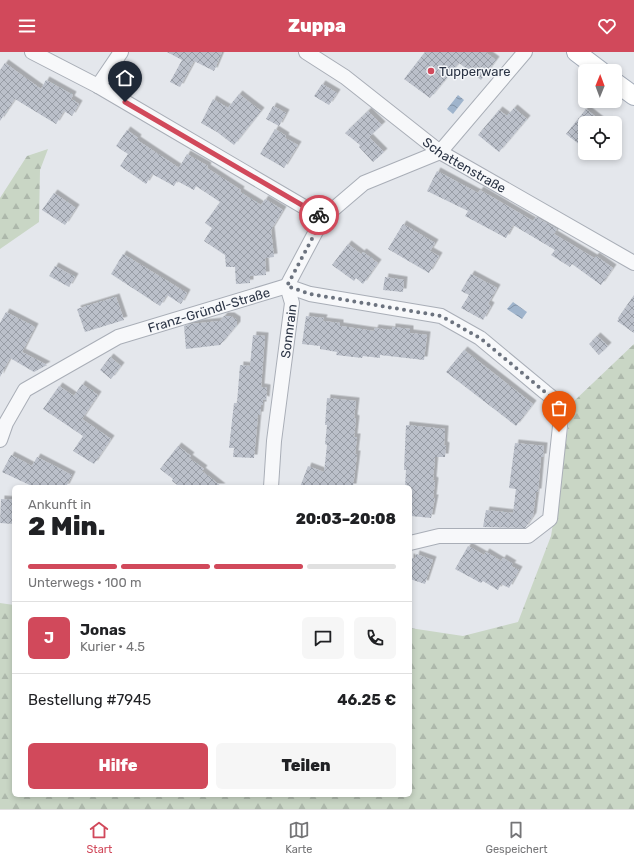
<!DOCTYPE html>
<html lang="de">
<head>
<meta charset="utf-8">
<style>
  body { margin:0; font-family:Rubik,sans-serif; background:#f6f6f6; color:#202124; height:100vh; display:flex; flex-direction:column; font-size:15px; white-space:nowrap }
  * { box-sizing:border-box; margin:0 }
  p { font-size:13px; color:#757577 }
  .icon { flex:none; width:22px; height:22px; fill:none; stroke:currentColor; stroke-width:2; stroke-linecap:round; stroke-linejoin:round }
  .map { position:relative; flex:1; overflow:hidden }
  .drawer { position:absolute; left:12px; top:433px; width:400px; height:312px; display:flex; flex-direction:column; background:#fff; border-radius:6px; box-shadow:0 2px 6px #0003 }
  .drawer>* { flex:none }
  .needle { width:26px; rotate:1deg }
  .fabs { position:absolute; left:578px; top:12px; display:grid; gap:8px }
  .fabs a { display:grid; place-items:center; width:44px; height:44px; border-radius:6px; background:#fff; box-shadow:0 2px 6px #0003; font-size:20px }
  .pin { position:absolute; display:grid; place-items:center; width:34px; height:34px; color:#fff; margin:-41px -17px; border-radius:50% 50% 50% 0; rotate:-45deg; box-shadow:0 0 4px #0007 }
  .pin .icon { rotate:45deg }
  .courier { position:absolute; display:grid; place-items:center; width:40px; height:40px; margin:-20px; border:3px solid #d1495b; border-radius:50%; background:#fff; color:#222; box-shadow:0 1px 5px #0007 }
  .overview em { font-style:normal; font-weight:800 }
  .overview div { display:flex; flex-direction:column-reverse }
  .overview { display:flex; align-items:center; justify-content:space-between; height:68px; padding:0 16px }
  h1 { font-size:26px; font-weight:800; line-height:30px }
  .bar { display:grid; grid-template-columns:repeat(4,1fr); gap:6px 4px; align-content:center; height:48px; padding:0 16px }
  .bar i { height:5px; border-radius:3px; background:#e0e0e0 }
  .bar .selected { background:#d1495b }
  .bar p { grid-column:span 4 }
  .line { display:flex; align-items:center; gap:10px; padding:0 16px; border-top:1px solid #e0e0e0 }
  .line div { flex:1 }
  .round { display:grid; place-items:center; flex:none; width:42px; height:42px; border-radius:6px; background:#f6f6f6 }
  .cta { display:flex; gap:8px; margin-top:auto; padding:8px 16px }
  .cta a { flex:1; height:46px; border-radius:6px; background:#d1495b; color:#fff; font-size:16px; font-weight:800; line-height:46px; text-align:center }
  .cta a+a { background:#f6f6f6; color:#202124 }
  header { display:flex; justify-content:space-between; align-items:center; height:52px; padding:0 16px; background:#d1495b; color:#fff; font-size:18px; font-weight:800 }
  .dock { display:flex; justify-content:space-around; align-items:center; height:56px; border-top:1px solid #e0e0e0; background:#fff; font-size:11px; color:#757577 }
  .dock a { display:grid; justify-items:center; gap:2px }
  .dock .selected { color:#d1495b }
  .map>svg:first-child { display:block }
  .forest { fill:url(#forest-firs) }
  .water { fill:url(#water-waves) }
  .building { fill:url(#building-cross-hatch); filter:url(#shadow) }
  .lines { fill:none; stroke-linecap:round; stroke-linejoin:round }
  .minor-casing { stroke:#a9aeb7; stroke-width:16 }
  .major-casing { stroke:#a3abb8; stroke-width:20 }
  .minor { stroke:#f7f8fa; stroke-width:14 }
  .major { stroke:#fff; stroke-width:18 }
  .done { stroke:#6c737f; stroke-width:4; stroke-dasharray:0 7.2 }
  .route { stroke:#d1495b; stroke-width:5 }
  .poi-dot { fill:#d1495b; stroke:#f4f6f9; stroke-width:1.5 }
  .labels { text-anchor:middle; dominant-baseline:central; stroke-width:3; stroke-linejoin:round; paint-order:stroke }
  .poi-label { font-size:13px; fill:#2b3445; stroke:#f4f6f9; text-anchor:start }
  .street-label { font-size:13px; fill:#2b3445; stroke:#f4f6f9 }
</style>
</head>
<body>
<header><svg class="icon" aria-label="menu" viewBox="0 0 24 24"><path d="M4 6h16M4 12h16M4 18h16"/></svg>Zuppa<svg class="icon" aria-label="heart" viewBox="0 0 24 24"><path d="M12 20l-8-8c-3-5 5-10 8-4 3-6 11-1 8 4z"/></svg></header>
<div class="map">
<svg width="634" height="757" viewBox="0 0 634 757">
  <defs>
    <pattern id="forest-firs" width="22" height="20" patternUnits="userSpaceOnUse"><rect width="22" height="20" fill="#c9d6c5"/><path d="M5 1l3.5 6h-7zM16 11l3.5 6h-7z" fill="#adb8ab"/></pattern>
    <pattern id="water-waves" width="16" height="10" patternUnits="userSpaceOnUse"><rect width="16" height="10" fill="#9fb4cc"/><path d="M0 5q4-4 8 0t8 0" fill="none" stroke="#8293a7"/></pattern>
    <pattern id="building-cross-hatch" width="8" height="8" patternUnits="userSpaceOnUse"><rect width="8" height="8" fill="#bbc0ca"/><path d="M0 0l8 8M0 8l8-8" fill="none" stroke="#989da6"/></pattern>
    <filter id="shadow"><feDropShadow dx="3.5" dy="-3.5" stdDeviation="0" flood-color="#0004"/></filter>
  </defs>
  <rect width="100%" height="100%" fill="#e4e7ec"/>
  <!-- forest -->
  <g class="forest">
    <polygon points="48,97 40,118 39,170 0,197 0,146 27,104"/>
    <polygon points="634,292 634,757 0,757 0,551 14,553 14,743 410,743 410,576 463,584 518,570 551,484 572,351"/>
  </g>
  <!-- water -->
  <g class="water">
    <polygon points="458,43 464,48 453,62 447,57"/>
    <polygon points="513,250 527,260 522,267 507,257"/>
  </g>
  <!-- building -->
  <g class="building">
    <polygon points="167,0 222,0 214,19 194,9 180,35 170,30 182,8"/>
    <polygon points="425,0 485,0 496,8 481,28 459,11 430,46 404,27"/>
    <polygon points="5,11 41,37 46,28 73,43 71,47 79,52 72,64 64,59 56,72 15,47 0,69 0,18"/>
    <polygon points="322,32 337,41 329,53 314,44"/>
    <polygon points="239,42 261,59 234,93 217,80 201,71 213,47 228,56"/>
    <polygon points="273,54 286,61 279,74 266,67"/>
    <polygon points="514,56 527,67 499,100 478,83 499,58 507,64"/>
    <polygon points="586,57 604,71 585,71 585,97 566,82"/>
    <polygon points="368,59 382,73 369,85 384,100 373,110 359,95 360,93 345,81"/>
    <polygon points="275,77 286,84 285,86 298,93 284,116 260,102"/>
    <polygon points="127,78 138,86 137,88 179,116 187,102 208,114 207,116 241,138 240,140 261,153 265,147 283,158 271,178 274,205 265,206 266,223 250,224 250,231 236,232 235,215 226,215 225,203 204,189 212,176 205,171 220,150 196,134 194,138 177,129 174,134 152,122 146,132 120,114 128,102 116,94"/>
    <polygon points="437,119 478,141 480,138 533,169 536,165 557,177 554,182 594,206 596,204 613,216 601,233 572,212 570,215 551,203 555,198 513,173 506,186 465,164 468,159 427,139"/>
    <polygon points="54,141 76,156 65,173 42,158"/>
    <polygon points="403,172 435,191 430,199 439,204 429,221 388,197"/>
    <polygon points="348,192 361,202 363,200 378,211 363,232 356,226 354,229 332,213"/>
    <polygon points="123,202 187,241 181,252 167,243 160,254 111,222"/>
    <polygon points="55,214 75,225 69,235 49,224"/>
    <polygon points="471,222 497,236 488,252 491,254 483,268 461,256 469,243 461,239"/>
    <polygon points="385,225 404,228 403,240 383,238"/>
    <polygon points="634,243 634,281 617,269 619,267 618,266"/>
    <polygon points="116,245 124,268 85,280 77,257"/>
    <polygon points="6,260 35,275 22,300 47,313 34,320 10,306 0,325 0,271"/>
    <polygon points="224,264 231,264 237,268 237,273 220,293 186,297 184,274 191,272 220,269"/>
    <polygon points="306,264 324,266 323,269 340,271 340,274 374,279 375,276 392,278 392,275 410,277 410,281 427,283 424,308 380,303 380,306 363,304 362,306 336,303 337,300 320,297 320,294 302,292"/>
    <polygon points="253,283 265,284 261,335 267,336 266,348 263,347 263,353 261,353 260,363 258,363 254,406 233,405 234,396 229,396 234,351 237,351 240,313 250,314"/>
    <polygon points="597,284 608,294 599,303 589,292"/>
    <polygon points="464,298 533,352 516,374 446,320"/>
    <polygon points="110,305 121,314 111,327 100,318"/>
    <polygon points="82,332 98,343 82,367 111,387 94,412 73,399 83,384 43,357 59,334 74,344"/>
    <polygon points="327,346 356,349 354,366 356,367 354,385 357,385 355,402 357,402 353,435 300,435 308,414 324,420 327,393 325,392 327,373 325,373"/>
    <polygon points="406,373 445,377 444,393 446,394 445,405 435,405 433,428 435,429 433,446 435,446 431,466 411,464 411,454 410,454 410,435 405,435 406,418 404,418"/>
    <polygon points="515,391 544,394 543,405 541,405 538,440 536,440 533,464 525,476 483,475 486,458 513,461 516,437 509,436"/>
    <polygon points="178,394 191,404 189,406 204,417 202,419 222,435 180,435 172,429 173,427 160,417"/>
    <polygon points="11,403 32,414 37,405 72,423 66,435 34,435 2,420"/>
    <polygon points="1,447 14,448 14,472 0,471"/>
    <polygon points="468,494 484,503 486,500 501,509 503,506 513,512 511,514 519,518 509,536 501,532 498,538 483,529 481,531 455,517"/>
    <polygon points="416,502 433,508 425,532 410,527 410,505 415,507"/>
  </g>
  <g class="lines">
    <defs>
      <g id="minor">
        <polyline points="32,0 98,34 323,166"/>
        <path id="s1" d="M306 0 345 25 440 100 634 211"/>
        <polyline points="98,34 121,0"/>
        <polyline points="287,234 310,242 441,264 480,286 545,340 559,351 561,365 550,467 528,484 439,484 410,491"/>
        <path id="s2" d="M0 388 6 371 25 338 118 285 287 234 323 166 364 131 440 100 525 0"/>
        <path id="s3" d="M271 435 274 389 292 251 287 234"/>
      </g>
      <g id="major">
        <polyline points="576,0 601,19"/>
        <polyline points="615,30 634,44"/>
      </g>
    </defs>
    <!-- minor casing -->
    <use href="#minor" class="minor-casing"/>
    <!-- major casing -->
    <use href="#major" class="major-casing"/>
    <!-- minor -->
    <use href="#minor" class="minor"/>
    <!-- major -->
    <use href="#major" class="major"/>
  </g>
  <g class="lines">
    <!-- done -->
    <polyline class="done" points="319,163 323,166 287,234 310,242 441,264 480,286 545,340 559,351 561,365 559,380"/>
    <!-- route -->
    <polyline class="route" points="125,50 319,163"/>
  </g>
  <!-- markers -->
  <circle class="poi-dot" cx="431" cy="19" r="4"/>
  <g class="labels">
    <!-- poi labels -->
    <g class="poi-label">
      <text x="439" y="19">Tupperware</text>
    </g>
    <!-- street labels -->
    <g class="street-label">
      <text stroke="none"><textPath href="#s1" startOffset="195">Schattenstraße</textPath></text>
      <text stroke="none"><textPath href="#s2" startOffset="258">Franz-Gründl-Straße</textPath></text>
      <text stroke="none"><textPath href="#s3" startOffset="157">Sonnrain</textPath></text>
    </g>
  </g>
</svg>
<div class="fabs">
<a><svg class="needle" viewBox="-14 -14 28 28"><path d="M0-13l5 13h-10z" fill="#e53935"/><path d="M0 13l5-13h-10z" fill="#757577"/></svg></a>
<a><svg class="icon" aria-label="locate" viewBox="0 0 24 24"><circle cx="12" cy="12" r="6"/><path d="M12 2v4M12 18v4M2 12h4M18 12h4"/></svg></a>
</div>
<div class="pin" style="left:559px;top:380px;background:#ea580c"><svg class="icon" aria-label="bag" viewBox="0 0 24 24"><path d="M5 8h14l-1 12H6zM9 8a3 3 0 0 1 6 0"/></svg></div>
<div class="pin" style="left:125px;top:50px;background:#1f2937"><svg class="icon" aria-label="home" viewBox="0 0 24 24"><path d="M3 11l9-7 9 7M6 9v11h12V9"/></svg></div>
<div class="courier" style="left:319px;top:163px"><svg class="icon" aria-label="bike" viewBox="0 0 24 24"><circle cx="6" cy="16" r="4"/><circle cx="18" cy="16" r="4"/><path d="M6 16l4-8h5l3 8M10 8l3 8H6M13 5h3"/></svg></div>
<section class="drawer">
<div class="overview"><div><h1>2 Min.</h1><p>Ankunft in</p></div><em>20:03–20:08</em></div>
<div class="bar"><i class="selected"></i><i class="selected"></i><i class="selected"></i><i></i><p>Unterwegs · 100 m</p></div>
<div class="line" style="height:72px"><b class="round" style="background:#d1495b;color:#fff">J</b><div><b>Jonas</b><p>Kurier · 4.5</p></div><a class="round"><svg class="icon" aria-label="chat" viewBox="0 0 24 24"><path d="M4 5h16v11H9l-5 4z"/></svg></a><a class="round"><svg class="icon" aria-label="phone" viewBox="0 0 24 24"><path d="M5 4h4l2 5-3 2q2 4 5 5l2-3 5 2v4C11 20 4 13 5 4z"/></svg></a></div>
<div class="line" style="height:52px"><div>Bestellung #7945</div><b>46.25 €</b></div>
<div class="cta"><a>Hilfe</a><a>Teilen</a></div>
</section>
</div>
<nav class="dock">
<a class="selected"><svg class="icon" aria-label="home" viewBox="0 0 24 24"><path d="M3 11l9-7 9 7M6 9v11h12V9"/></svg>Start</a>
<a><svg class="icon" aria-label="map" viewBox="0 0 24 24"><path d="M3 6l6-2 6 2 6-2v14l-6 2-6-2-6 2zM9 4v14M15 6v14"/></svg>Karte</a>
<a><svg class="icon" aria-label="saved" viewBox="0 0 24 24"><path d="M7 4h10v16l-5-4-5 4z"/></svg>Gespeichert</a>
</nav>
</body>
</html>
